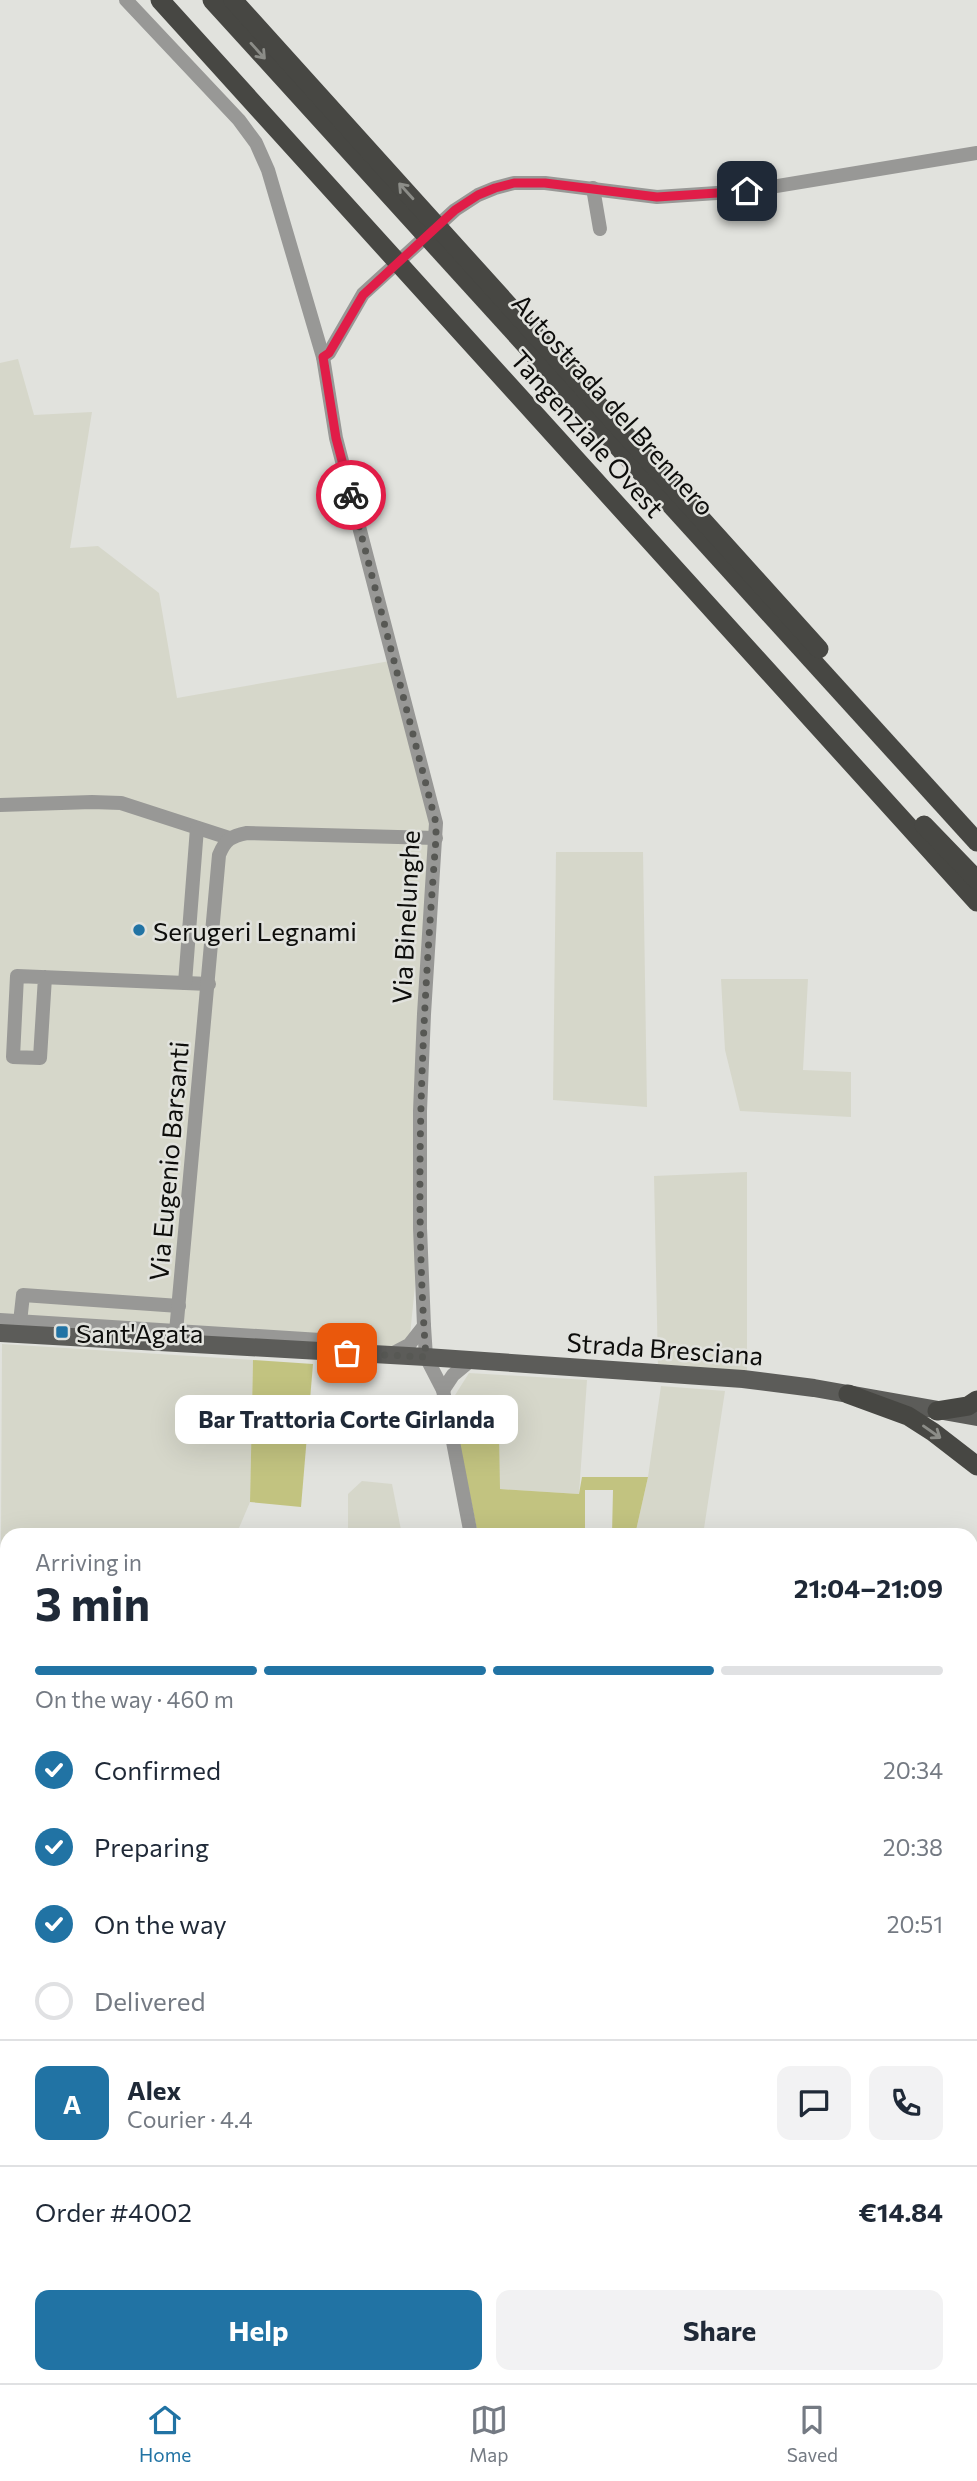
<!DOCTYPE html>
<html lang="en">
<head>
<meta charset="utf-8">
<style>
  body { margin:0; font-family:Commissioner,sans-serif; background:#f2f2f3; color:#1f2937; height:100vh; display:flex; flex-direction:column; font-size:26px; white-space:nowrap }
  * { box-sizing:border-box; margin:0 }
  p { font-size:23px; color:#747a83 }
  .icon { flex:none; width:38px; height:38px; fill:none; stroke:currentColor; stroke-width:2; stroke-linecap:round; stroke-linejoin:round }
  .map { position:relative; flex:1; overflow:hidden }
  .drawer { position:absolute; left:0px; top:1528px; width:978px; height:856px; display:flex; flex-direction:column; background:#fff; border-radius:21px 21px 0 0; box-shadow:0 7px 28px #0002 }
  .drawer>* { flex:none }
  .pin { position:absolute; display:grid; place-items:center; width:60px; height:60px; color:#fff; margin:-30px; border-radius:14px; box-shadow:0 4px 10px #0006 }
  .courier { position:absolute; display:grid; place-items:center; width:70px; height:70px; margin:-35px; border:5px solid #e11d48; border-radius:50%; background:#fff; color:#222; box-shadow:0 2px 9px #0007 }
  .bubble { position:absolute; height:49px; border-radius:14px; background:#fff; box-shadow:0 7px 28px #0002; font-size:23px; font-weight:700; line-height:49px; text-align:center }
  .head em { font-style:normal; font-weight:700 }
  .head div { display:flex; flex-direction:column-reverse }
  .head { display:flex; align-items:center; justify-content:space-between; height:119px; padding:0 35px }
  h1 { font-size:46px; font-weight:700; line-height:52px }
  .bar { display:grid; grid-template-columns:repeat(4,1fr); gap:10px 7px; align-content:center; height:84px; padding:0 35px }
  .bar i { height:9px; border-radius:5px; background:#e0e1e3 }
  .bar .selected { background:#2173a4 }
  .bar p { grid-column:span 4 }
  .line { display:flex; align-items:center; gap:18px; padding:0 35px; border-top:2px solid #e0e1e3 }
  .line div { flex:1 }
  .round { display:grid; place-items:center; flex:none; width:74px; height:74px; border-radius:14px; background:#f2f2f3 }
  ol { padding:0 35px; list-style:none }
  li { display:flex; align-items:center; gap:21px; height:77px }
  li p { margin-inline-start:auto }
  li .icon { padding:7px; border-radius:50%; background:#2173a4; color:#fff; stroke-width:4 }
  li:last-child { color:#747a83 }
  li i { width:38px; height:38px; border:4px solid #e0e1e3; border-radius:50% }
  .action { display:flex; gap:14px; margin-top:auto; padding:14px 35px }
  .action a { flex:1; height:80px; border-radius:14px; background:#2173a4; color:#fff; font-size:28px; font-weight:700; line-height:80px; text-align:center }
  .action a+a { background:#f2f2f3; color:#1f2937 }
  .menu { display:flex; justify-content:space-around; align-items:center; height:98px; border-top:2px solid #e0e1e3; background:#fff; font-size:19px; color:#747a83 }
  .menu a { display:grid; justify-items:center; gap:4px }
  .menu .selected { color:#2173a4 }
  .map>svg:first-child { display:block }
  .built { fill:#d6d7ca }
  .green { fill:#c2c380 }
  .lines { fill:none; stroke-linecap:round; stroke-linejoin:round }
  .minor { stroke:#989896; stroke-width:14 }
  .major { stroke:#5c5c59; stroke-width:18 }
  .highway { stroke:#474743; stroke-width:19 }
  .oneway { stroke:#8c8d88 }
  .done { stroke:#575854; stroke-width:7; stroke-dasharray:0 12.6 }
  .route { stroke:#e11d48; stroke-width:9 }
  .poi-dot { fill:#2173a4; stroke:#e1e2dd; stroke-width:2.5 }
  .labels { text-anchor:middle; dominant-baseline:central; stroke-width:5; stroke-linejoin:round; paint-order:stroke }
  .street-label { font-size:26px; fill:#0d0d0b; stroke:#e1e2dd }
  .poi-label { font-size:26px; fill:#0d0d0b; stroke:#e1e2dd; text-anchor:start }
</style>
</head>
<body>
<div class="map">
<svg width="977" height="2383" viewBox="0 0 977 2383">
  <rect width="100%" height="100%" fill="#e1e2dd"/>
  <!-- built -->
  <g class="built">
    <polygon points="18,359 34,415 92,412 70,548 98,546 159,593 177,698 390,661 433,830 417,1266 410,1335 403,1343 391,1347 0,1325 0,363"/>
    <polygon points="556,852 643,852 647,1107 553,1100"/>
    <polygon points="721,979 808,979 803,1070 851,1072 851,1117 740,1111 725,1050"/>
    <polygon points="747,1172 747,1373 658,1366 654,1176"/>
    <polygon points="2,1344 253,1360 250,1502 236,1535 7,1535 7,1736 0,1738"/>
    <polygon points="469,1373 587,1380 579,1494 499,1489 499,1435 458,1437 450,1403"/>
    <polygon points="661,1386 725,1391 703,1535 635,1535 648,1477"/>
    <polygon points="362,1481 392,1484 402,1535 348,1535 348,1494"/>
    <polygon points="971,1589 977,1590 977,2125 971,2125"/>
    <polygon points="971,2146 977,2146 977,2383 900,2383 900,2377 971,2376"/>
    <polygon points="581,2377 755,2376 755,2383 582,2383"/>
  </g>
  <!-- green -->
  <g class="green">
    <polygon points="253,1360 313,1364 301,1507 250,1502"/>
    <polygon points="499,1435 500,1489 579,1494 582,1477 648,1477 635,1535 612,1535 613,1490 585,1490 585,1535 478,1535 458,1437"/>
    <polygon points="0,2298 7,2300 7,2354 0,2352"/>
  </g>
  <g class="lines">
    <!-- minor -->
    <g class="minor">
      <polyline points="126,0 239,120 256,143 268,170 323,357 336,438 436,823 424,1014 420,1111 420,1228 424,1326 426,1357 443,1390 471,1535"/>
      <polyline points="593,188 600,229"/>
      <polyline points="323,357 329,353 363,294 455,210 478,195 495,188 514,183 545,183 657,197 747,191 977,153"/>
      <polyline points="0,805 92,802 121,803 229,838"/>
      <polyline points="45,977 40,1058 13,1057 17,976 209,984"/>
      <polyline points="185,983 197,828"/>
      <polyline points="0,1320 336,1341 347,1353"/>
      <polyline points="20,1322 23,1295 179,1306"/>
      <path d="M175 1343 219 855C225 840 231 836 247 833L436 838"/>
      <polyline points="388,1356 409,1345 424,1326"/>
      <polyline points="443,1390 453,1375 471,1360"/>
      <polyline points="971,1753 977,1753"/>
      <polyline points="0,2083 7,2083"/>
      <polyline points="971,2133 977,2133"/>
      <polyline points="0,2360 7,2362"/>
      <polyline points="53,2376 75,2383"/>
      <polyline points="167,2383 169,2376"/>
      <polyline points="765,2383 765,2376"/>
    </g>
    <!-- major -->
    <polyline class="major" points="0,1333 426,1357 743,1379 814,1388 977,1417"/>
    <!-- highway -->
    <g class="highway">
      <polyline points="160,0 977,902"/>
      <polyline points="212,0 977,842"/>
      <polyline points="233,0 819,649"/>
      <polyline points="924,825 977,880"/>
      <polyline points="848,1394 908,1416 933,1432 977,1466"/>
      <polyline points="937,1411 968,1406 977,1400"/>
    </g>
  </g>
  <!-- one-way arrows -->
  <defs><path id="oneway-shaft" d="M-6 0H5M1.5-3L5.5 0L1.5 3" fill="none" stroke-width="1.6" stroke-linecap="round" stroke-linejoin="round" transform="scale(1.75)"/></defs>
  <g class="oneway">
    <use href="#oneway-shaft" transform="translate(258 51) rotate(48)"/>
    <use href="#oneway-shaft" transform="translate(406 191) rotate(-132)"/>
    <use href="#oneway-shaft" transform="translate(932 1432) rotate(35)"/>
  </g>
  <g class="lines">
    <!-- done -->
    <path class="done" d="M347 1353 426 1357C413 1184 423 1011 436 838V823L351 495"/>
    <!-- route -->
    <polyline class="route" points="351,495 336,438 323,357 329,353 363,295 455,210 478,195 495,188 514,183 545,183 657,197 747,191"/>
  </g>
  <!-- markers -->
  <g class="poi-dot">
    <circle cx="139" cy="930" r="7"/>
    <rect x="55" y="1325" width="14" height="14" rx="3.5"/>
  </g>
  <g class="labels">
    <!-- street labels -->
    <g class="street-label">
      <text transform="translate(614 404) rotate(48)">Autostrada del Brennero</text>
      <text transform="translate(588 433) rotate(48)">Tangenziale Ovest</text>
      <text transform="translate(405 917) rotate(-87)">Via Binelunghe</text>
      <text transform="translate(168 1161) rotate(-85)">Via Eugenio Barsanti</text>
      <text transform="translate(665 1348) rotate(4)">Strada Bresciana</text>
    </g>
    <!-- poi labels -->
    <g class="poi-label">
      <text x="153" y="930">Serugeri Legnami</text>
      <text x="76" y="1332">Sant'Agata</text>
    </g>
  </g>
</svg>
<div class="pin" style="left:347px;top:1353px;background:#ea580c"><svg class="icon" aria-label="bag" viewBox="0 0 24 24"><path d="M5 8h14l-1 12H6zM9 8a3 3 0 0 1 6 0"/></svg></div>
<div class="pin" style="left:747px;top:191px;background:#1f2937"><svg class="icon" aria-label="home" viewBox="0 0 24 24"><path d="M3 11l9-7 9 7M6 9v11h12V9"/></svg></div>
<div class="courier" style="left:351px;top:495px"><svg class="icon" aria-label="bike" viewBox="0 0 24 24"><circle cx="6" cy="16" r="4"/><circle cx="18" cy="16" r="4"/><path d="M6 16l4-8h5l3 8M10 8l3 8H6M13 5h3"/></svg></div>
<div class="bubble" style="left:175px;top:1395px;width:343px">Bar Trattoria Corte Girlanda</div>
<section class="drawer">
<div class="head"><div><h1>3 min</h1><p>Arriving in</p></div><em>21:04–21:09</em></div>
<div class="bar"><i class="selected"></i><i class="selected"></i><i class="selected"></i><i></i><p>On the way · 460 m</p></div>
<ol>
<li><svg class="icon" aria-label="check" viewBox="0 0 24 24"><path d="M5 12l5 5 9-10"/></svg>Confirmed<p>20:34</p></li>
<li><svg class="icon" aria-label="check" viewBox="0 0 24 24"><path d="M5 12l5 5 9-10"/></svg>Preparing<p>20:38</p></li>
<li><svg class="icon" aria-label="check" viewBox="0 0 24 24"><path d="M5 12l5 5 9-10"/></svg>On the way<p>20:51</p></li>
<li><i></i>Delivered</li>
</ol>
<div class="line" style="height:126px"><b class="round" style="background:#2173a4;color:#fff">A</b><div><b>Alex</b><p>Courier · 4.4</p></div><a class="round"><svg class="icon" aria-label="chat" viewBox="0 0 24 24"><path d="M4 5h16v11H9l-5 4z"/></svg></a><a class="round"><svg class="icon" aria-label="phone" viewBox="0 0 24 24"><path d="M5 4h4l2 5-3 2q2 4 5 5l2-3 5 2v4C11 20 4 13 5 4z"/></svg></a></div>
<div class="line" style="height:91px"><div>Order #4002</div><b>€14.84</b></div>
<div class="action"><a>Help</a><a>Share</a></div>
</section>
</div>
<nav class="menu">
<a class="selected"><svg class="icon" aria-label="home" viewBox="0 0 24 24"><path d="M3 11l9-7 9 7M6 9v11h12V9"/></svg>Home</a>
<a><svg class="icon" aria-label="map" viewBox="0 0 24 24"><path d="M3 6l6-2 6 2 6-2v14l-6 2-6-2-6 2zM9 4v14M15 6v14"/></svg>Map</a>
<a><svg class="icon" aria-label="saved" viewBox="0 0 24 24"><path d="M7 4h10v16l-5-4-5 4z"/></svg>Saved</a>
</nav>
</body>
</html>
